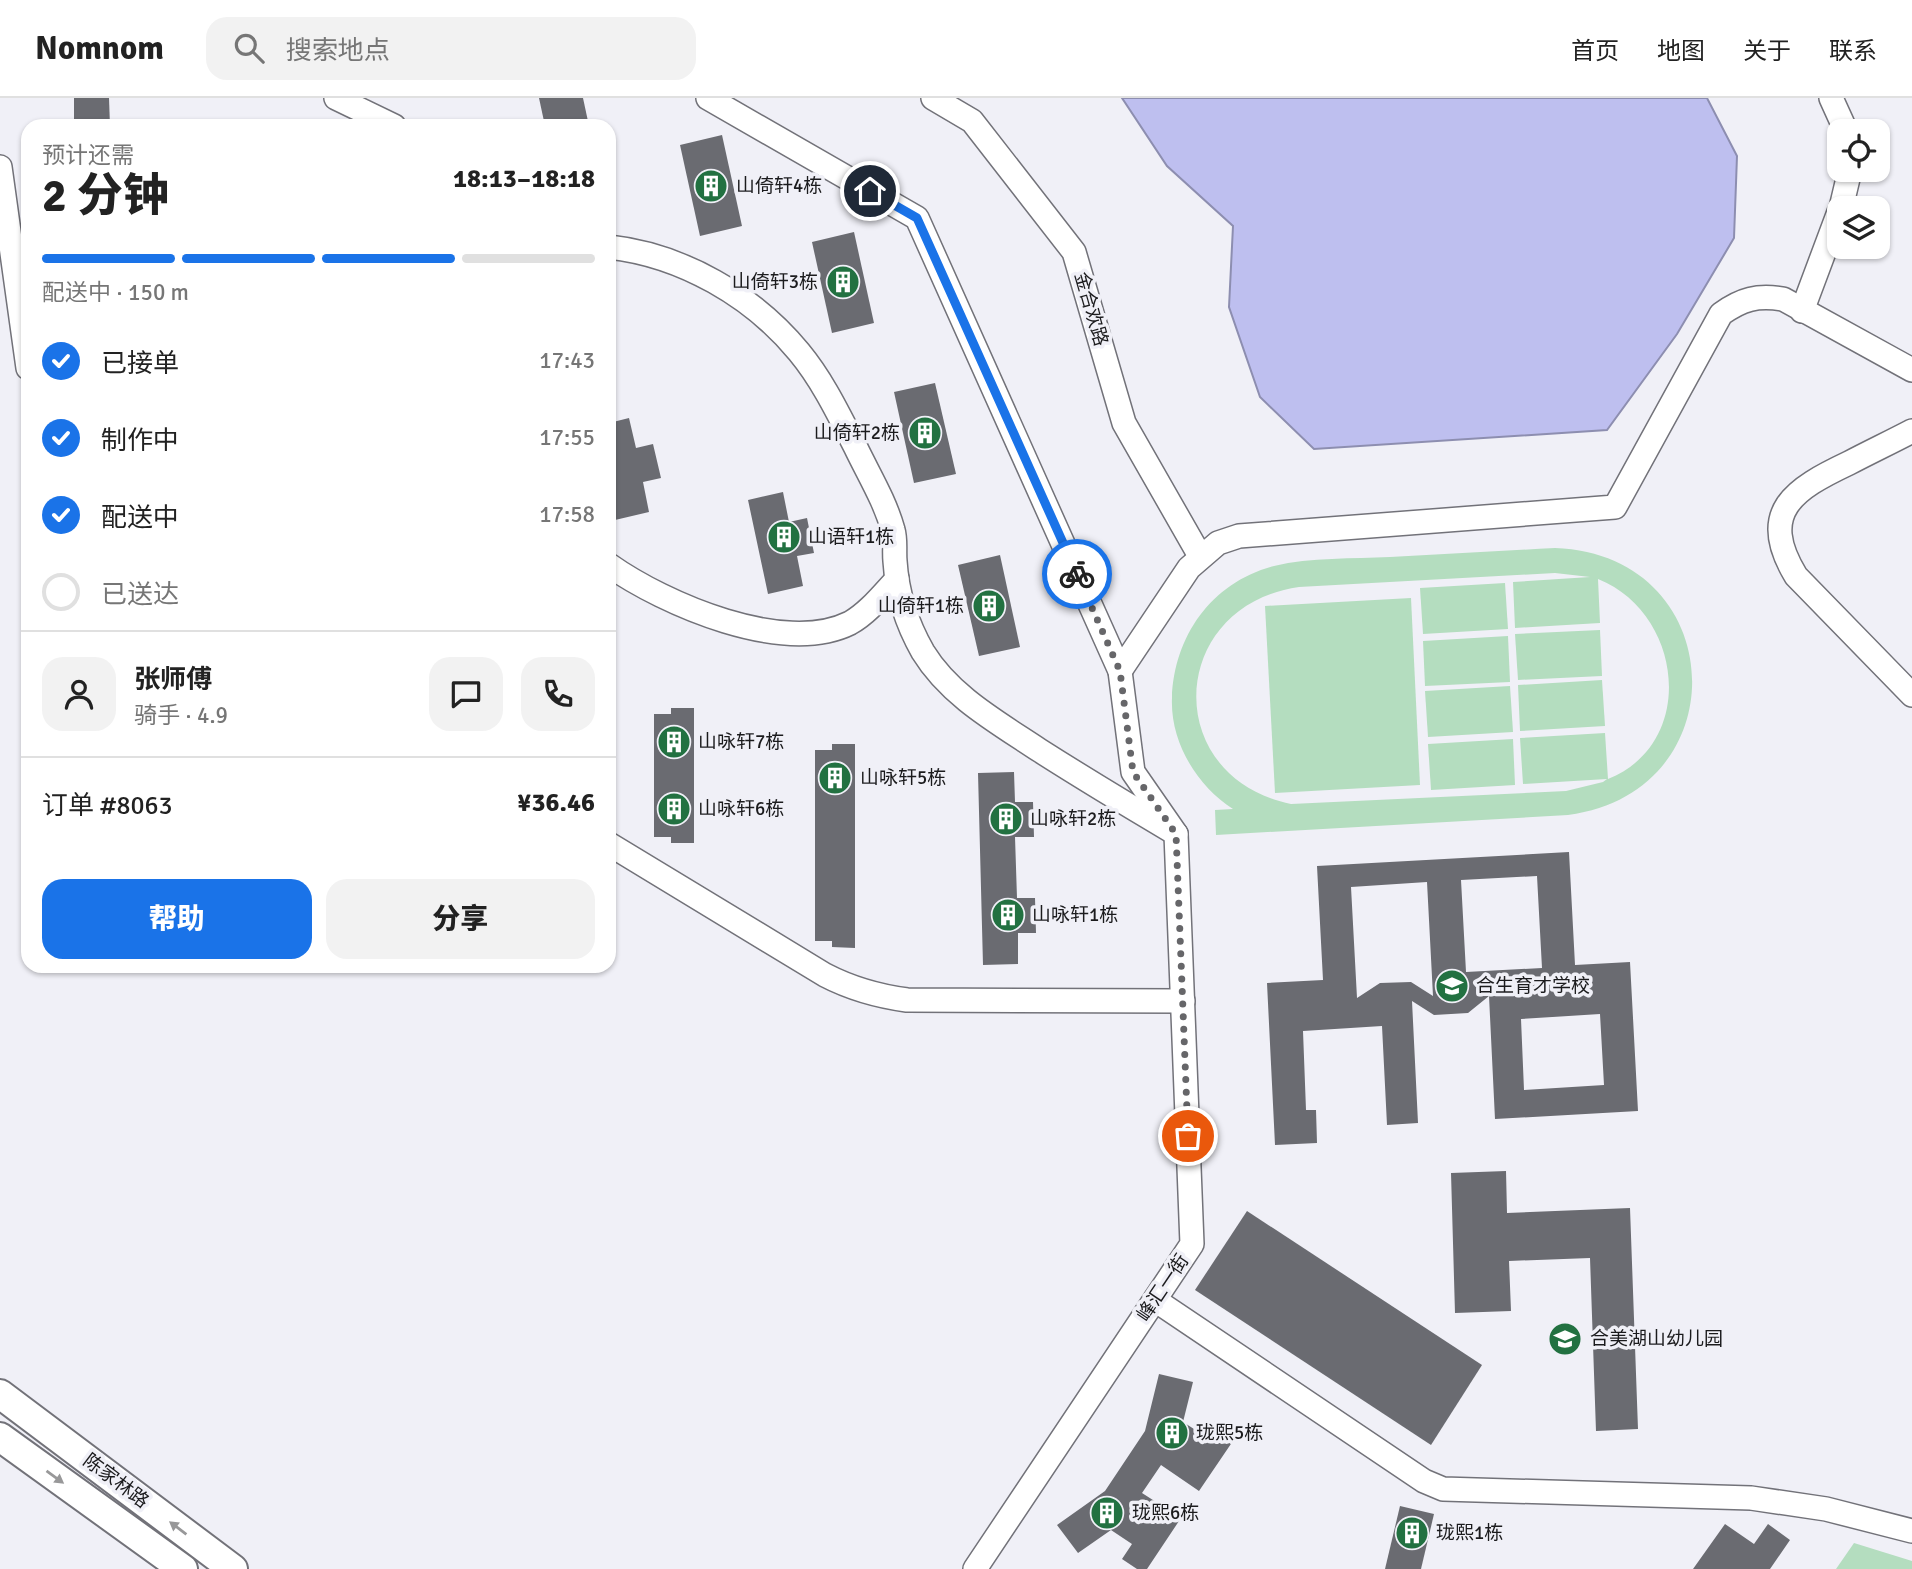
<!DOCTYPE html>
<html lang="zh">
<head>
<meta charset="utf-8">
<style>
  body { margin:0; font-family:Signika,"Noto Sans SC",sans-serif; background:#f2f2f2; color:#222; height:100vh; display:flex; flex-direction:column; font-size:26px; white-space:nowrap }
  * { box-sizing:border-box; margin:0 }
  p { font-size:23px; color:#767676 }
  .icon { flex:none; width:38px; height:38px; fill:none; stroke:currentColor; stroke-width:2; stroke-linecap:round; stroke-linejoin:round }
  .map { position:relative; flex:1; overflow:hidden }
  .details { position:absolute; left:21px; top:21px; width:595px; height:854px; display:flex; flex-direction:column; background:#fff; border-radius:21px; box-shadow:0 2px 5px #0004 }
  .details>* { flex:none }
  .controls { position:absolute; left:1827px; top:21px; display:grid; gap:14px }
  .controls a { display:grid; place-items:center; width:63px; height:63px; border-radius:14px; background:#fff; box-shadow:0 2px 5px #0004; font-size:35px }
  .pin { position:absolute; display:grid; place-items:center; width:60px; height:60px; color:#fff; margin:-30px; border:4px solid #fff; border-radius:50%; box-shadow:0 2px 7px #0007 }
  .courier { position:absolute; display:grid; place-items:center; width:70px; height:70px; margin:-35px; border:5px solid #1a73e8; border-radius:50%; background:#fff; color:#222; box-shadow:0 2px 9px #0007 }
  .headline em { font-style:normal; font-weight:800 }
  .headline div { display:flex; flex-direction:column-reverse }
  .headline { display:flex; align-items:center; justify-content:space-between; height:119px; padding:0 21px }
  h1 { font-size:46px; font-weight:800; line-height:52px }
  .bar { display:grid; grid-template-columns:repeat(4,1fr); gap:10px 7px; align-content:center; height:84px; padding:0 21px }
  .bar i { height:9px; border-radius:5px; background:#e0e0e0 }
  .bar .current { background:#1a73e8 }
  .bar p { grid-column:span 4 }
  .line { display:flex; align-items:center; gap:18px; padding:0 21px; border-top:2px solid #e0e0e0 }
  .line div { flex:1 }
  .round { display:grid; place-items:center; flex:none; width:74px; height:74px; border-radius:21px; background:#f2f2f2 }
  ol { padding:0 21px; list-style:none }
  li { display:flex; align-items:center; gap:21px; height:77px }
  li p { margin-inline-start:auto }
  li .icon { padding:7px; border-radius:50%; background:#1a73e8; color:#fff; stroke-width:4 }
  li:last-child { color:#767676 }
  li i { width:38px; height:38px; border:4px solid #e0e0e0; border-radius:50% }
  .action { display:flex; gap:14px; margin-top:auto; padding:14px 21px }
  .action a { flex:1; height:80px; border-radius:21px; background:#1a73e8; color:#fff; font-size:28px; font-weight:800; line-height:80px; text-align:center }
  .action a+a { background:#f2f2f2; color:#222 }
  header { display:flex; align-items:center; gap:42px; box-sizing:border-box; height:98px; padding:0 35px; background:#fff; border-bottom:2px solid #e0e0e0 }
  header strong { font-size:33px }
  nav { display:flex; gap:38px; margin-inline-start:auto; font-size:24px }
  .search { width:490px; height:63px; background:#f2f2f2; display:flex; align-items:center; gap:18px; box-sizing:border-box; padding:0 24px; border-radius:21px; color:#767676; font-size:26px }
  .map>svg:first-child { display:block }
  .green { fill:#b4ddbf; fill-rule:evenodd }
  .water { fill:#bebfef; stroke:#8d8eb0; stroke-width:2 }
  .building { fill:#6a6b71; fill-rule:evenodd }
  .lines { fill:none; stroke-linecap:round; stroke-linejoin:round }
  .minor-casing { stroke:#727279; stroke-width:26 }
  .major-casing { stroke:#727279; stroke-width:32 }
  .minor { stroke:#fff; stroke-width:23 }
  .major { stroke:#fff; stroke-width:28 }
  .oneway { fill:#989899 }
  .done { stroke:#666669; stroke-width:7; stroke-dasharray:0 12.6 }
  .route { stroke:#1a73e8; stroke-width:9 }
  .labels { text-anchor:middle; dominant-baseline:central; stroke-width:7; stroke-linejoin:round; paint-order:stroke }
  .poi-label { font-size:19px; fill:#1b1b1d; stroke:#f0f0f7; text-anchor:start }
  .street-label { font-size:19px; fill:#1b1b1d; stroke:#f0f0f7 }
</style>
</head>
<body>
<header>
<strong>Nomnom</strong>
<div class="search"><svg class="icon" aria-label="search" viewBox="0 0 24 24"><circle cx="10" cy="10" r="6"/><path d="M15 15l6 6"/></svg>搜索地点</div>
<nav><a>首页</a><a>地图</a><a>关于</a><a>联系</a></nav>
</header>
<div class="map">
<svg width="1912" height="1471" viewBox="0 0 1912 1471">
  <rect width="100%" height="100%" fill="#f0f0f7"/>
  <!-- green -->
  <g class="green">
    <path d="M1555 450C1730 456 1741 694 1568 717L1216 737 1215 712 1233 711C1197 688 1170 644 1172 600 1174 538 1212 484 1274 468 1311 459 1353 461 1390 459 1445 456 1500 453 1555 450ZM1555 475 1590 479 1513 484 1515 530 1600 525 1598 481C1683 515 1698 645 1608 681L1605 635 1520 640 1523 686 1607 681 1603 684 1566 693 1291 706C1160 679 1167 508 1299 489Z"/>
    <polygon points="1505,485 1508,531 1423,536 1420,490"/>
    <polygon points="1411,500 1420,687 1275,695 1265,508"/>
    <polygon points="1600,532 1602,578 1518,582 1515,536"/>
    <polygon points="1508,538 1510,584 1425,588 1423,543"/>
    <polygon points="1602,582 1605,628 1520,633 1518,587"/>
    <polygon points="1510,588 1513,634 1428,639 1425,593"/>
    <polygon points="1513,641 1515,687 1431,692 1428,646"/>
    <polygon points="1854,1445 1912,1463 1912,1471 1836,1471"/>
  </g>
  <!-- water -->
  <polygon class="water" points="1122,0 1707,0 1737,58 1734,140 1677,236 1607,332 1314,351 1260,299 1229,209 1233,128 1167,68"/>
  <!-- building -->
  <g class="building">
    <polygon points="74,0 109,0 110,28 74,28"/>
    <polygon points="539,0 583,0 589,28 545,28"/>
    <polygon points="722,37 742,128 700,138 680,47"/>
    <polygon points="854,134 874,225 832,235 812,144"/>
    <polygon points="935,285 956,376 914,385 894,294"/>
    <polygon points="629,320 636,350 653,346 661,380 643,384 649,414 615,422 609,396 609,325"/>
    <polygon points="783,394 789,424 807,420 814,455 797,458 803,488 768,496 748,402"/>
    <polygon points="1000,457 1020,549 979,558 958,467"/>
    <polygon points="671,610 694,610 694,745 671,745 671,739 654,739 654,616 671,616"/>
    <polygon points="832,646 855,646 855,850 832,849 832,843 815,843 815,652 832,652"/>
    <polygon points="1014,674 1015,704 1033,704 1034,739 1015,739 1017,800 1035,800 1036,835 1018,835 1018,866 983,867 978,675"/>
    <path d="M1569 754 1575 867 1630 864 1638 1013 1495 1021 1489 898 1468 915 1434 917 1412 903 1418 1025 1387 1027 1382 928 1303 933 1306 1012H1316L1317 1045 1275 1047 1267 885 1323 882 1317 768ZM1537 778 1542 870 1466 874 1461 782ZM1427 784 1433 898 1411 884 1380 885 1357 900 1351 789ZM1600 916 1604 987 1524 992 1521 921Z"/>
    <polygon points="1506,1073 1507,1115 1630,1110 1638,1331 1596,1333 1590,1160 1509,1163 1511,1213 1455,1215 1451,1075"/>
    <polygon points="1247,1113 1482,1267 1431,1347 1195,1192"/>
    <polygon points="1159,1276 1193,1284 1183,1324 1205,1338 1215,1323 1237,1337 1199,1393 1161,1367 1142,1395 1181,1420 1147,1471 1137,1471 1122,1461 1132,1446 1111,1432 1078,1455 1057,1427 1105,1393 1145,1333"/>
    <polygon points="1400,1408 1434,1416 1421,1471 1385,1471"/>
    <polygon points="1725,1426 1754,1446 1768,1426 1790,1442 1770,1471 1693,1471"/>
  </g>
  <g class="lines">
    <defs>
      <g id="minor">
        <polyline points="336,0 394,28"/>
        <polyline points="708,0 917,120 1120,573 1133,674 1176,736"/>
        <polyline points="933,0 972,23 1074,154 1124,325 1200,458"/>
        <polyline points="1831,0 1846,33"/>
        <polyline points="0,69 28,270"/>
        <polyline points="1841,110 1850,72"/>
        <path d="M609 149C682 157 753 198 799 254 823 283 839 317 856 350 869 377 885 403 893 432 896 442 894 453 895 463 897 495 907 526 923 554 950 598 997 624 1039 652 1083 680 1126 706 1170 732"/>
        <polyline points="1802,213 1839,114"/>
        <path d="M1912 333C1891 344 1870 354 1849 365 1794 391 1757 414 1796 478L1912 597"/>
        <path d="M609 467C664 506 784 558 850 525 868 515 883 496 897 481"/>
        <path d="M1120 573 1189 470 1218 445 1239 438 1615 409 1721 216C1742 201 1757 197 1783 201L1912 272"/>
        <path d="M609 746 825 877C852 891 877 898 907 902L1183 903"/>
        <polyline points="1155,1202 1424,1383 1443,1391 1751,1400 1826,1411 1912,1433"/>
        <polyline points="975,1471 1192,1146 1176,736"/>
      </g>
      <g id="major">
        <polyline points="0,1296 233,1471"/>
        <polyline points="0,1339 183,1471"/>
      </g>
    </defs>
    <!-- minor casing -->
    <use href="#minor" class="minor-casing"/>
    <!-- major casing -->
    <use href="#major" class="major-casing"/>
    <!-- minor -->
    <use href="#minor" class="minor"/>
    <!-- major -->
    <use href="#major" class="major"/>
  </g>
  <!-- one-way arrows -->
  <defs><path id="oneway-solid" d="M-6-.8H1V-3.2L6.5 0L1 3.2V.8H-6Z" transform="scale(1.75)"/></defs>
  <g class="oneway">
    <use href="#oneway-solid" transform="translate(55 1379) rotate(36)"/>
    <use href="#oneway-solid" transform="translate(178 1430) rotate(-143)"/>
  </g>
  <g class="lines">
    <!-- done -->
    <polyline class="done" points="1077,476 1120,573 1133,674 1176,736 1188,1038"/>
    <!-- route -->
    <polyline class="route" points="870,93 917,120 1077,476"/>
  </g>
  <!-- icons -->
  <defs>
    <symbol id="building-disc" viewBox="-11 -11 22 22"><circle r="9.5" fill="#227141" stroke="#f0f0f7"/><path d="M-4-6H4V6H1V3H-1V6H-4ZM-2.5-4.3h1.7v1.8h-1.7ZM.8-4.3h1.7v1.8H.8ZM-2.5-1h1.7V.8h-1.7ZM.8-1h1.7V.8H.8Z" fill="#fff"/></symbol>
    <symbol id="school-disc" viewBox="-11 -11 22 22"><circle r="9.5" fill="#227141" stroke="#f0f0f7"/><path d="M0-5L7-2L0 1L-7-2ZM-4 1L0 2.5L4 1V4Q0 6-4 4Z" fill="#fff"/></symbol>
  </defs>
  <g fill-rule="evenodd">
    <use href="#building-disc" x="692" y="69" width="38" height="38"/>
    <use href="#building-disc" x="824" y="165" width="38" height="38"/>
    <use href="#building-disc" x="906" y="316" width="38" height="38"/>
    <use href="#building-disc" x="765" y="420" width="38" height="38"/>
    <use href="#building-disc" x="970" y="489" width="38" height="38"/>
    <use href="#building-disc" x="655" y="625" width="38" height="38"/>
    <use href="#building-disc" x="816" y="661" width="38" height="38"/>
    <use href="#building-disc" x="655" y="692" width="38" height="38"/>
    <use href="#building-disc" x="987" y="702" width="38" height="38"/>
    <use href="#building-disc" x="989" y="798" width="38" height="38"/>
    <use href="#school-disc" x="1433" y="869" width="38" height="38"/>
    <use href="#school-disc" x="1546" y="1222" width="38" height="38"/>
    <use href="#building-disc" x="1153" y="1316" width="38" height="38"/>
    <use href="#building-disc" x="1088" y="1396" width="38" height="38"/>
    <use href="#building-disc" x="1393" y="1416" width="38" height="38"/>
  </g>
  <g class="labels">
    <!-- poi labels -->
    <g class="poi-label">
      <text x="736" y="88">山倚轩4栋</text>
      <text x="818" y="184" text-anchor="end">山倚轩3栋</text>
      <text x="900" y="335" text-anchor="end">山倚轩2栋</text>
      <text x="808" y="439">山语轩1栋</text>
      <text x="964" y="508" text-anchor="end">山倚轩1栋</text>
      <text x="698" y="644">山咏轩7栋</text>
      <text x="860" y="680">山咏轩5栋</text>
      <text x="698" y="711">山咏轩6栋</text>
      <text x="1030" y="721">山咏轩2栋</text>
      <text x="1032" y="817">山咏轩1栋</text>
      <text x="1476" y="888">合生育才学校</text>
      <text x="1590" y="1241">合美湖山幼儿园</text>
      <text x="1196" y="1335">珑熙5栋</text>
      <text x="1132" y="1415">珑熙6栋</text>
      <text x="1436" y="1435">珑熙1栋</text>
    </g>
    <!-- street labels -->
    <g class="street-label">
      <text transform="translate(1091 211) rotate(74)">金合欢路</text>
      <text transform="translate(1163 1190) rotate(-56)">峰汇一街</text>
      <text transform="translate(116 1383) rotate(37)">陈家林路</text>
    </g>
  </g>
</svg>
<div class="controls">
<a><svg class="icon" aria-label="locate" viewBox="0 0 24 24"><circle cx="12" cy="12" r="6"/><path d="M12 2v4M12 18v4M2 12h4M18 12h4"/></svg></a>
<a><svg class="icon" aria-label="layers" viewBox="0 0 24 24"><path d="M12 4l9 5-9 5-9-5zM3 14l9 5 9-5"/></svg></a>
</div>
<div class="pin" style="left:1188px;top:1038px;background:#ea580c"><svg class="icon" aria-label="bag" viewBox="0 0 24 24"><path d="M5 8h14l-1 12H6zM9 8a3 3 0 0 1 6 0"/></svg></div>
<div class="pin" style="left:870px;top:93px;background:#1f2937"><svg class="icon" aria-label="home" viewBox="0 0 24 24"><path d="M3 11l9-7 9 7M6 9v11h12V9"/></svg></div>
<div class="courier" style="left:1077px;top:476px"><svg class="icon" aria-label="bike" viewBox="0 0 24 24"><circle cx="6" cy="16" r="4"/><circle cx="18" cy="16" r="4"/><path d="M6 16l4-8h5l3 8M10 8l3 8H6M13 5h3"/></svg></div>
<section class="details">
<div class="headline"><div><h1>2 分钟</h1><p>预计还需</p></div><em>18:13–18:18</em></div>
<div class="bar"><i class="current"></i><i class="current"></i><i class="current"></i><i></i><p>配送中 · 150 m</p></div>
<ol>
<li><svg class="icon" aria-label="check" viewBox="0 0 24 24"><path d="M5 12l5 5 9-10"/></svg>已接单<p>17:43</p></li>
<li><svg class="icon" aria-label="check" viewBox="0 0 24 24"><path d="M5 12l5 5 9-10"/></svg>制作中<p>17:55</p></li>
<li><svg class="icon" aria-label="check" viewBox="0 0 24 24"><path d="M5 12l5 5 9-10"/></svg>配送中<p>17:58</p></li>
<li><i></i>已送达</li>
</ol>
<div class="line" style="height:126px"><a class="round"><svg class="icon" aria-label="person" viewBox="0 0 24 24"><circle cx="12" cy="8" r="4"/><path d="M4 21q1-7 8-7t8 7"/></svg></a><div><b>张师傅</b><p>骑手 · 4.9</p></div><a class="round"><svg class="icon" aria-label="chat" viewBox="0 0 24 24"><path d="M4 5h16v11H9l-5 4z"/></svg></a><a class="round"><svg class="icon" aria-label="phone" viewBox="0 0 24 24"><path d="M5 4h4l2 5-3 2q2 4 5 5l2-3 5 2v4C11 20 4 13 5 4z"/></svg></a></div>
<div class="line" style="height:91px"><div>订单 #8063</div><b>¥36.46</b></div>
<div class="action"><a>帮助</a><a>分享</a></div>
</section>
</div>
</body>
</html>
